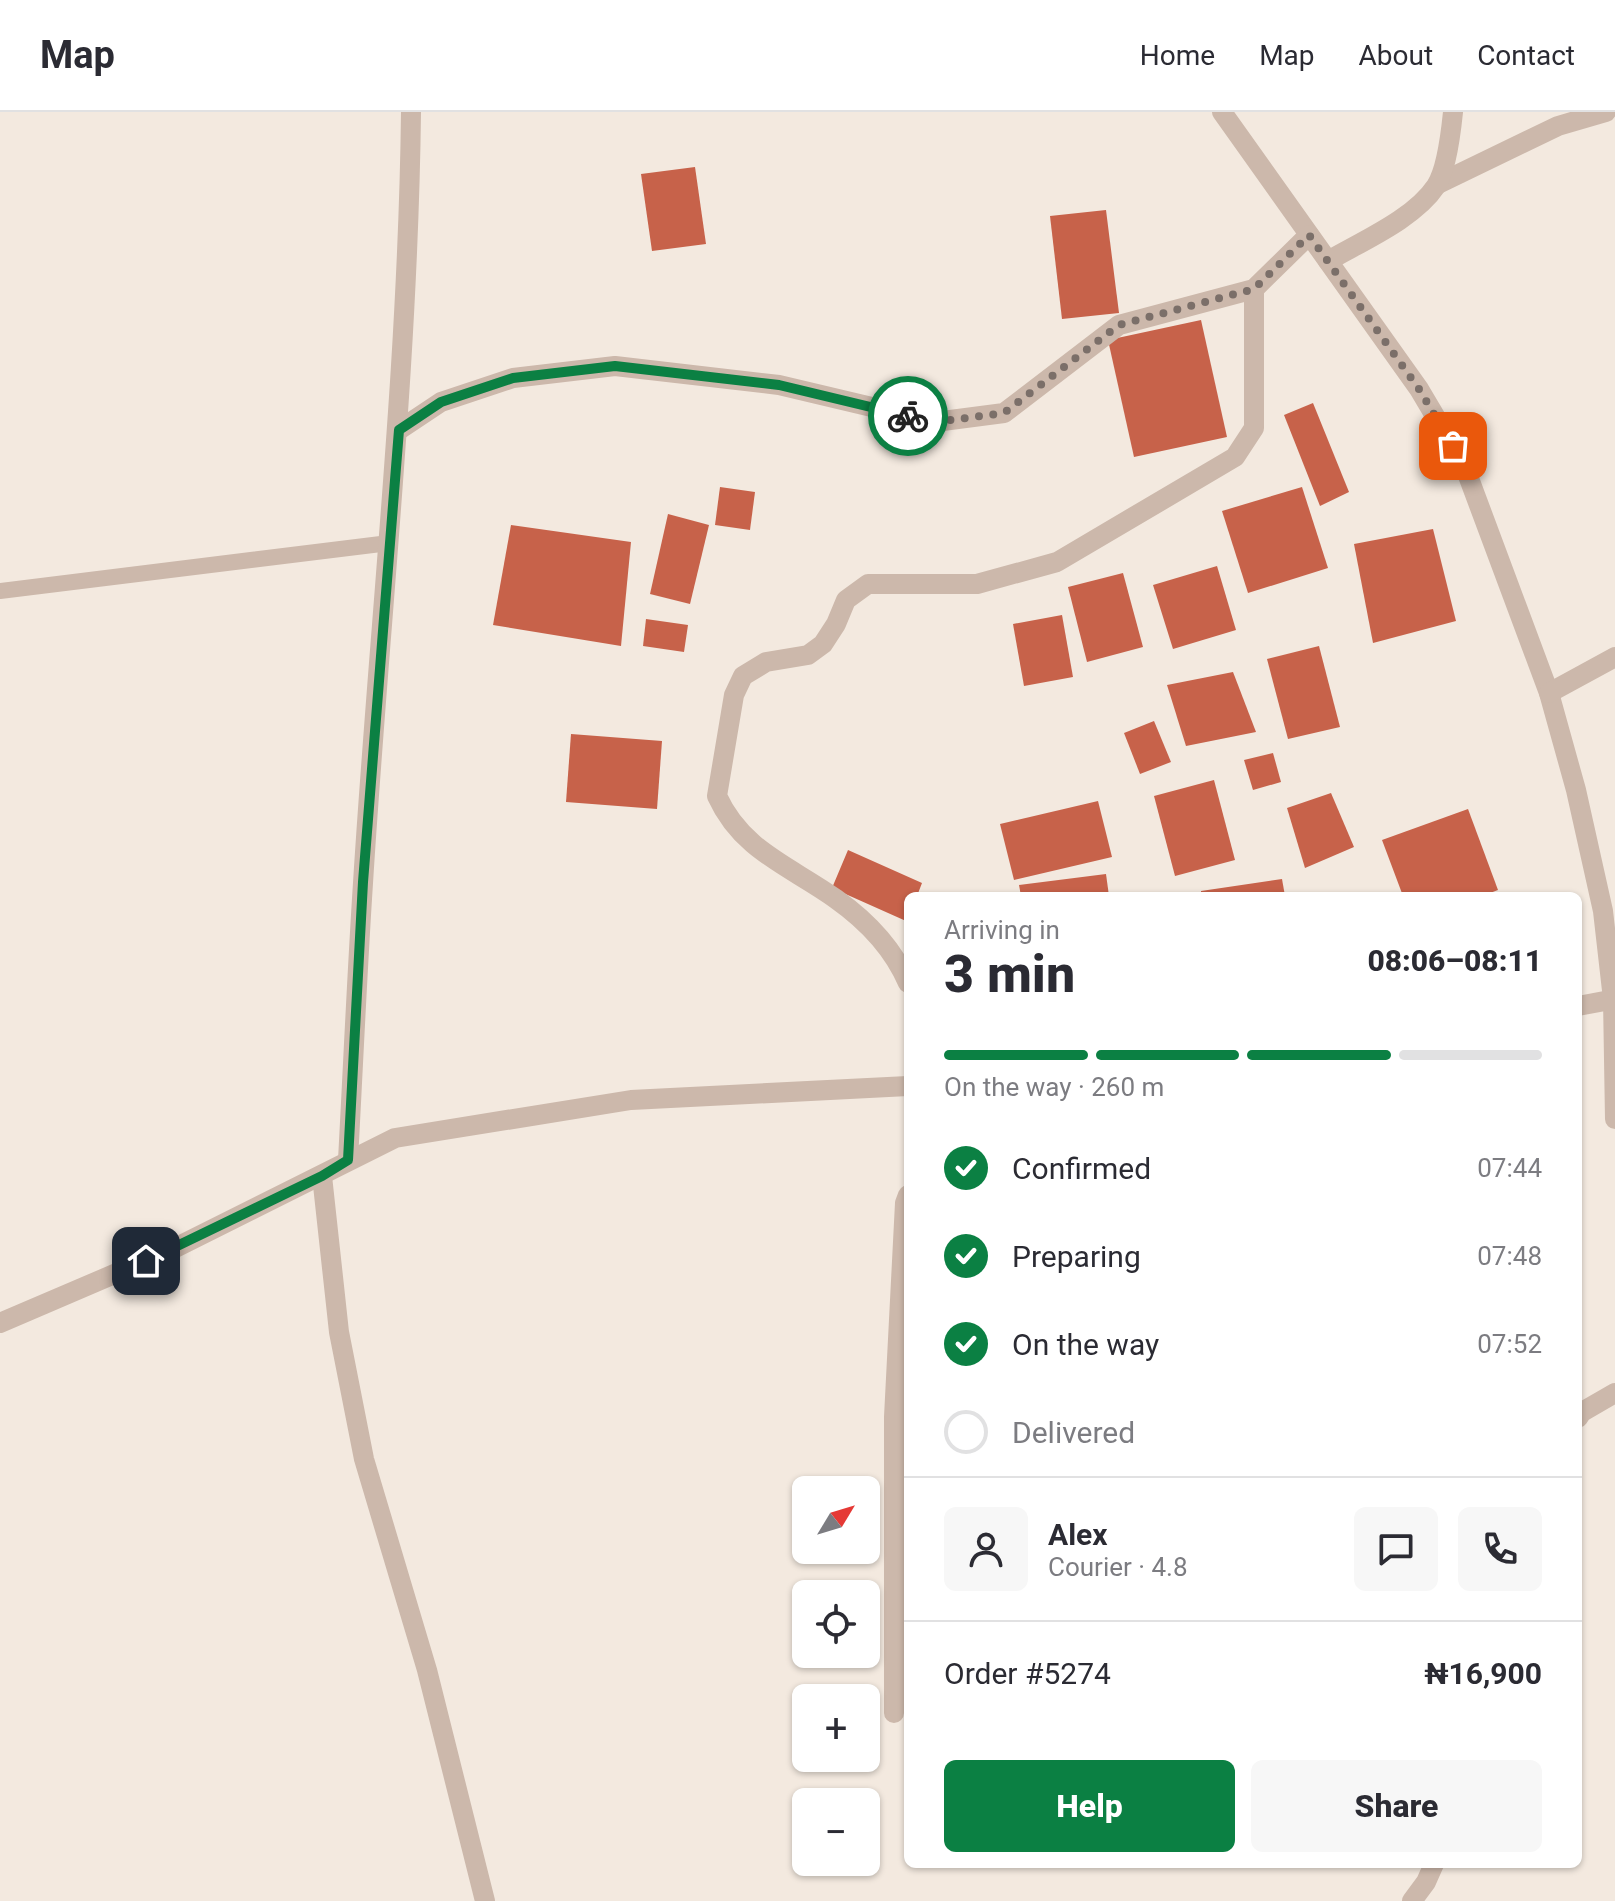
<!DOCTYPE html>
<html lang="en">
<head>
<meta charset="utf-8">
<style>
  body { margin:0; font-family:Roboto,sans-serif; background:#f7f7f7; color:#2b2b33; height:100vh; display:flex; flex-direction:column; font-size:30px; white-space:nowrap }
  * { box-sizing:border-box; margin:0 }
  p { font-size:26px; color:#7c7c81 }
  .icon { flex:none; width:44px; height:44px; fill:none; stroke:currentColor; stroke-width:2; stroke-linecap:round; stroke-linejoin:round }
  .map { position:relative; flex:1; overflow:hidden }
  .details { position:absolute; left:904px; top:780px; width:678px; height:976px; display:flex; flex-direction:column; background:#fff; border-radius:12px; box-shadow:0 2px 6px #0004 }
  .details>* { flex:none }
  .needle { width:52px; rotate:52deg }
  .controls { position:absolute; left:792px; top:1364px; display:grid; gap:16px }
  .controls a { display:grid; place-items:center; width:88px; height:88px; border-radius:12px; background:#fff; box-shadow:0 2px 6px #0004; font-size:40px }
  .pin { position:absolute; display:grid; place-items:center; width:68px; height:68px; color:#fff; margin:-34px; border-radius:16px; box-shadow:0 4px 12px #0006 }
  .courier { position:absolute; display:grid; place-items:center; width:80px; height:80px; margin:-40px; border:6px solid #0b8043; border-radius:50%; background:#fff; color:#222; box-shadow:0 2px 10px #0007 }
  .headline em { font-style:normal; font-weight:800 }
  .headline div { display:flex; flex-direction:column-reverse }
  .headline { display:flex; align-items:center; justify-content:space-between; height:136px; padding:0 40px }
  h1 { font-size:52px; font-weight:800; line-height:60px }
  .bar { display:grid; grid-template-columns:repeat(4,1fr); gap:12px 8px; align-content:center; height:96px; padding:0 40px }
  .bar i { height:10px; border-radius:6px; background:#e1e1e2 }
  .bar .on { background:#0b8043 }
  .bar p { grid-column:span 4 }
  .line { display:flex; align-items:center; gap:20px; padding:0 40px; border-top:2px solid #e1e1e2 }
  .line div { flex:1 }
  .round { display:grid; place-items:center; flex:none; width:84px; height:84px; border-radius:12px; background:#f7f7f7 }
  ol { padding:0 40px; list-style:none }
  li { display:flex; align-items:center; gap:24px; height:88px }
  li p { margin-inline-start:auto }
  li .icon { padding:8px; border-radius:50%; background:#0b8043; color:#fff; stroke-width:4 }
  li:last-child { color:#7c7c81 }
  li i { width:44px; height:44px; border:4px solid #e1e1e2; border-radius:50% }
  .cta { display:flex; gap:16px; margin-top:auto; padding:16px 40px }
  .cta a { flex:1; height:92px; border-radius:12px; background:#0b8043; color:#fff; font-size:32px; font-weight:800; line-height:92px; text-align:center }
  .cta a+a { background:#f7f7f7; color:#2b2b33 }
  header { display:flex; align-items:center; gap:48px; box-sizing:border-box; height:112px; padding:0 40px; background:#fff; border-bottom:2px solid #e1e1e2 }
  header strong { font-size:38px }
  nav { display:flex; gap:44px; margin-inline-start:auto; font-size:28px }
  .map>svg:first-child { display:block }
  .building { fill:#c7624a }
  .lines { fill:none; stroke-linecap:round; stroke-linejoin:round }
  .lane { stroke:#ccb8ab; stroke-width:16 }
  .street { stroke:#ccb8ab; stroke-width:20 }
  .done { stroke:#7b6f69; stroke-width:8; stroke-dasharray:0 14.4 }
  .route { stroke:#0b8043; stroke-width:10 }
</style>
</head>
<body>
<header>
<strong>Map</strong>
<nav><a>Home</a><a>Map</a><a>About</a><a>Contact</a></nav>
</header>
<div class="map">
<svg width="1615" height="1789" viewBox="0 0 1615 1789">
  <rect width="100%" height="100%" fill="#f3e9df"/>
  <!-- building -->
  <g class="building">
    <polygon points="695,55 706,132 652,139 641,62"/>
    <polygon points="1106,98 1119,201 1062,207 1050,104"/>
    <polygon points="1201,208 1227,325 1134,345 1108,228"/>
    <polygon points="1313,291 1349,380 1320,394 1284,303"/>
    <polygon points="720,375 755,380 750,418 715,413"/>
    <polygon points="1302,375 1328,456 1248,481 1222,399"/>
    <polygon points="668,402 709,413 690,492 650,482"/>
    <polygon points="511,413 631,430 621,534 493,513"/>
    <polygon points="1433,417 1456,509 1373,531 1354,432"/>
    <polygon points="1217,454 1236,518 1173,537 1153,473"/>
    <polygon points="1123,461 1143,535 1087,550 1068,475"/>
    <polygon points="1062,503 1073,565 1024,574 1013,512"/>
    <polygon points="646,507 688,513 684,540 643,534"/>
    <polygon points="1319,534 1340,615 1288,627 1267,547"/>
    <polygon points="1233,560 1256,620 1186,634 1167,573"/>
    <polygon points="1154,609 1171,650 1140,662 1124,621"/>
    <polygon points="571,622 662,629 657,697 566,690"/>
    <polygon points="1273,641 1281,670 1253,678 1244,648"/>
    <polygon points="1214,668 1235,748 1175,764 1154,684"/>
    <polygon points="1331,681 1354,735 1305,756 1287,696"/>
    <polygon points="1098,689 1112,745 1014,768 1000,712"/>
    <polygon points="1468,697 1498,778 1482,784 1403,784 1382,728"/>
    <polygon points="848,738 922,771 917,784 908,784 906,809 832,776"/>
    <polygon points="1106,762 1109,784 1021,784 1019,773"/>
    <polygon points="1282,767 1285,784 1201,784 1201,779"/>
  </g>
  <g class="lines">
    <!-- lane -->
    <polyline class="lane" points="0,479 389,431"/>
    <!-- street -->
    <g class="street">
      <polyline points="1222,0 1419,277 1464,353 1549,581 1576,678 1603,799 1613,887 1615,1007"/>
      <polyline points="1438,72 1558,14 1606,0"/>
      <path d="M1328 149C1362 129 1414 107 1436 74 1447 57 1451 20 1453 0"/>
      <polyline points="399,318 441,290 513,266 615,254 779,273 935,310 1004,301 1119,213 1254,177 1309,123"/>
      <polyline points="1549,581 1615,545"/>
      <path d="M908 871C893 836 867 809 836 787 790 754 742 739 717 684L734 583 743 564 766 550 808 543 823 532 836 512 846 488 868 472H977L1057 450 1235 345 1254 316V177"/>
      <polyline points="1578,894 1615,887"/>
      <path d="M348 1048C353 956 357 863 363 771 379 514 408 258 411 0"/>
      <polyline points="322,1064 339,1220 364,1347 427,1558 485,1789"/>
      <polyline points="0,1211 175,1136 395,1026 631,988 908,974"/>
      <polyline points="1578,1306 1582,1300 1615,1281"/>
      <polyline points="894,1601 894,1305 905,1091 908,1083"/>
      <polyline points="1412,1789 1426,1770 1434,1752"/>
    </g>
  </g>
  <g class="lines">
    <!-- done -->
    <polyline class="done" points="908,304 935,310 1004,301 1119,213 1254,177 1309,123 1419,277 1453,334"/>
    <!-- route -->
    <polyline class="route" points="146,1149 322,1064 348,1048 363,770 399,318 441,290 513,266 615,254 779,273 908,304"/>
  </g>
</svg>
<div class="controls">
<a><svg class="needle" viewBox="-14 -14 28 28"><path d="M0-13l5 13h-10z" fill="#e53935"/><path d="M0 13l5-13h-10z" fill="#7c7c81"/></svg></a>
<a><svg class="icon" aria-label="locate" viewBox="0 0 24 24"><circle cx="12" cy="12" r="6"/><path d="M12 2v4M12 18v4M2 12h4M18 12h4"/></svg></a>
<a>+</a>
<a>−</a>
</div>
<div class="pin" style="left:1453px;top:334px;background:#ea580c"><svg class="icon" aria-label="bag" viewBox="0 0 24 24"><path d="M5 8h14l-1 12H6zM9 8a3 3 0 0 1 6 0"/></svg></div>
<div class="pin" style="left:146px;top:1149px;background:#1f2937"><svg class="icon" aria-label="home" viewBox="0 0 24 24"><path d="M3 11l9-7 9 7M6 9v11h12V9"/></svg></div>
<div class="courier" style="left:908px;top:304px"><svg class="icon" aria-label="bike" viewBox="0 0 24 24"><circle cx="6" cy="16" r="4"/><circle cx="18" cy="16" r="4"/><path d="M6 16l4-8h5l3 8M10 8l3 8H6M13 5h3"/></svg></div>
<section class="details">
<div class="headline"><div><h1>3 min</h1><p>Arriving in</p></div><em>08:06–08:11</em></div>
<div class="bar"><i class="on"></i><i class="on"></i><i class="on"></i><i></i><p>On the way · 260 m</p></div>
<ol>
<li><svg class="icon" aria-label="check" viewBox="0 0 24 24"><path d="M5 12l5 5 9-10"/></svg>Confirmed<p>07:44</p></li>
<li><svg class="icon" aria-label="check" viewBox="0 0 24 24"><path d="M5 12l5 5 9-10"/></svg>Preparing<p>07:48</p></li>
<li><svg class="icon" aria-label="check" viewBox="0 0 24 24"><path d="M5 12l5 5 9-10"/></svg>On the way<p>07:52</p></li>
<li><i></i>Delivered</li>
</ol>
<div class="line" style="height:144px"><a class="round"><svg class="icon" aria-label="person" viewBox="0 0 24 24"><circle cx="12" cy="8" r="4"/><path d="M4 21q1-7 8-7t8 7"/></svg></a><div><b>Alex</b><p>Courier · 4.8</p></div><a class="round"><svg class="icon" aria-label="chat" viewBox="0 0 24 24"><path d="M4 5h16v11H9l-5 4z"/></svg></a><a class="round"><svg class="icon" aria-label="phone" viewBox="0 0 24 24"><path d="M5 4h4l2 5-3 2q2 4 5 5l2-3 5 2v4C11 20 4 13 5 4z"/></svg></a></div>
<div class="line" style="height:104px"><div>Order #5274</div><b>₦16,900</b></div>
<div class="cta"><a>Help</a><a>Share</a></div>
</section>
</div>
</body>
</html>
